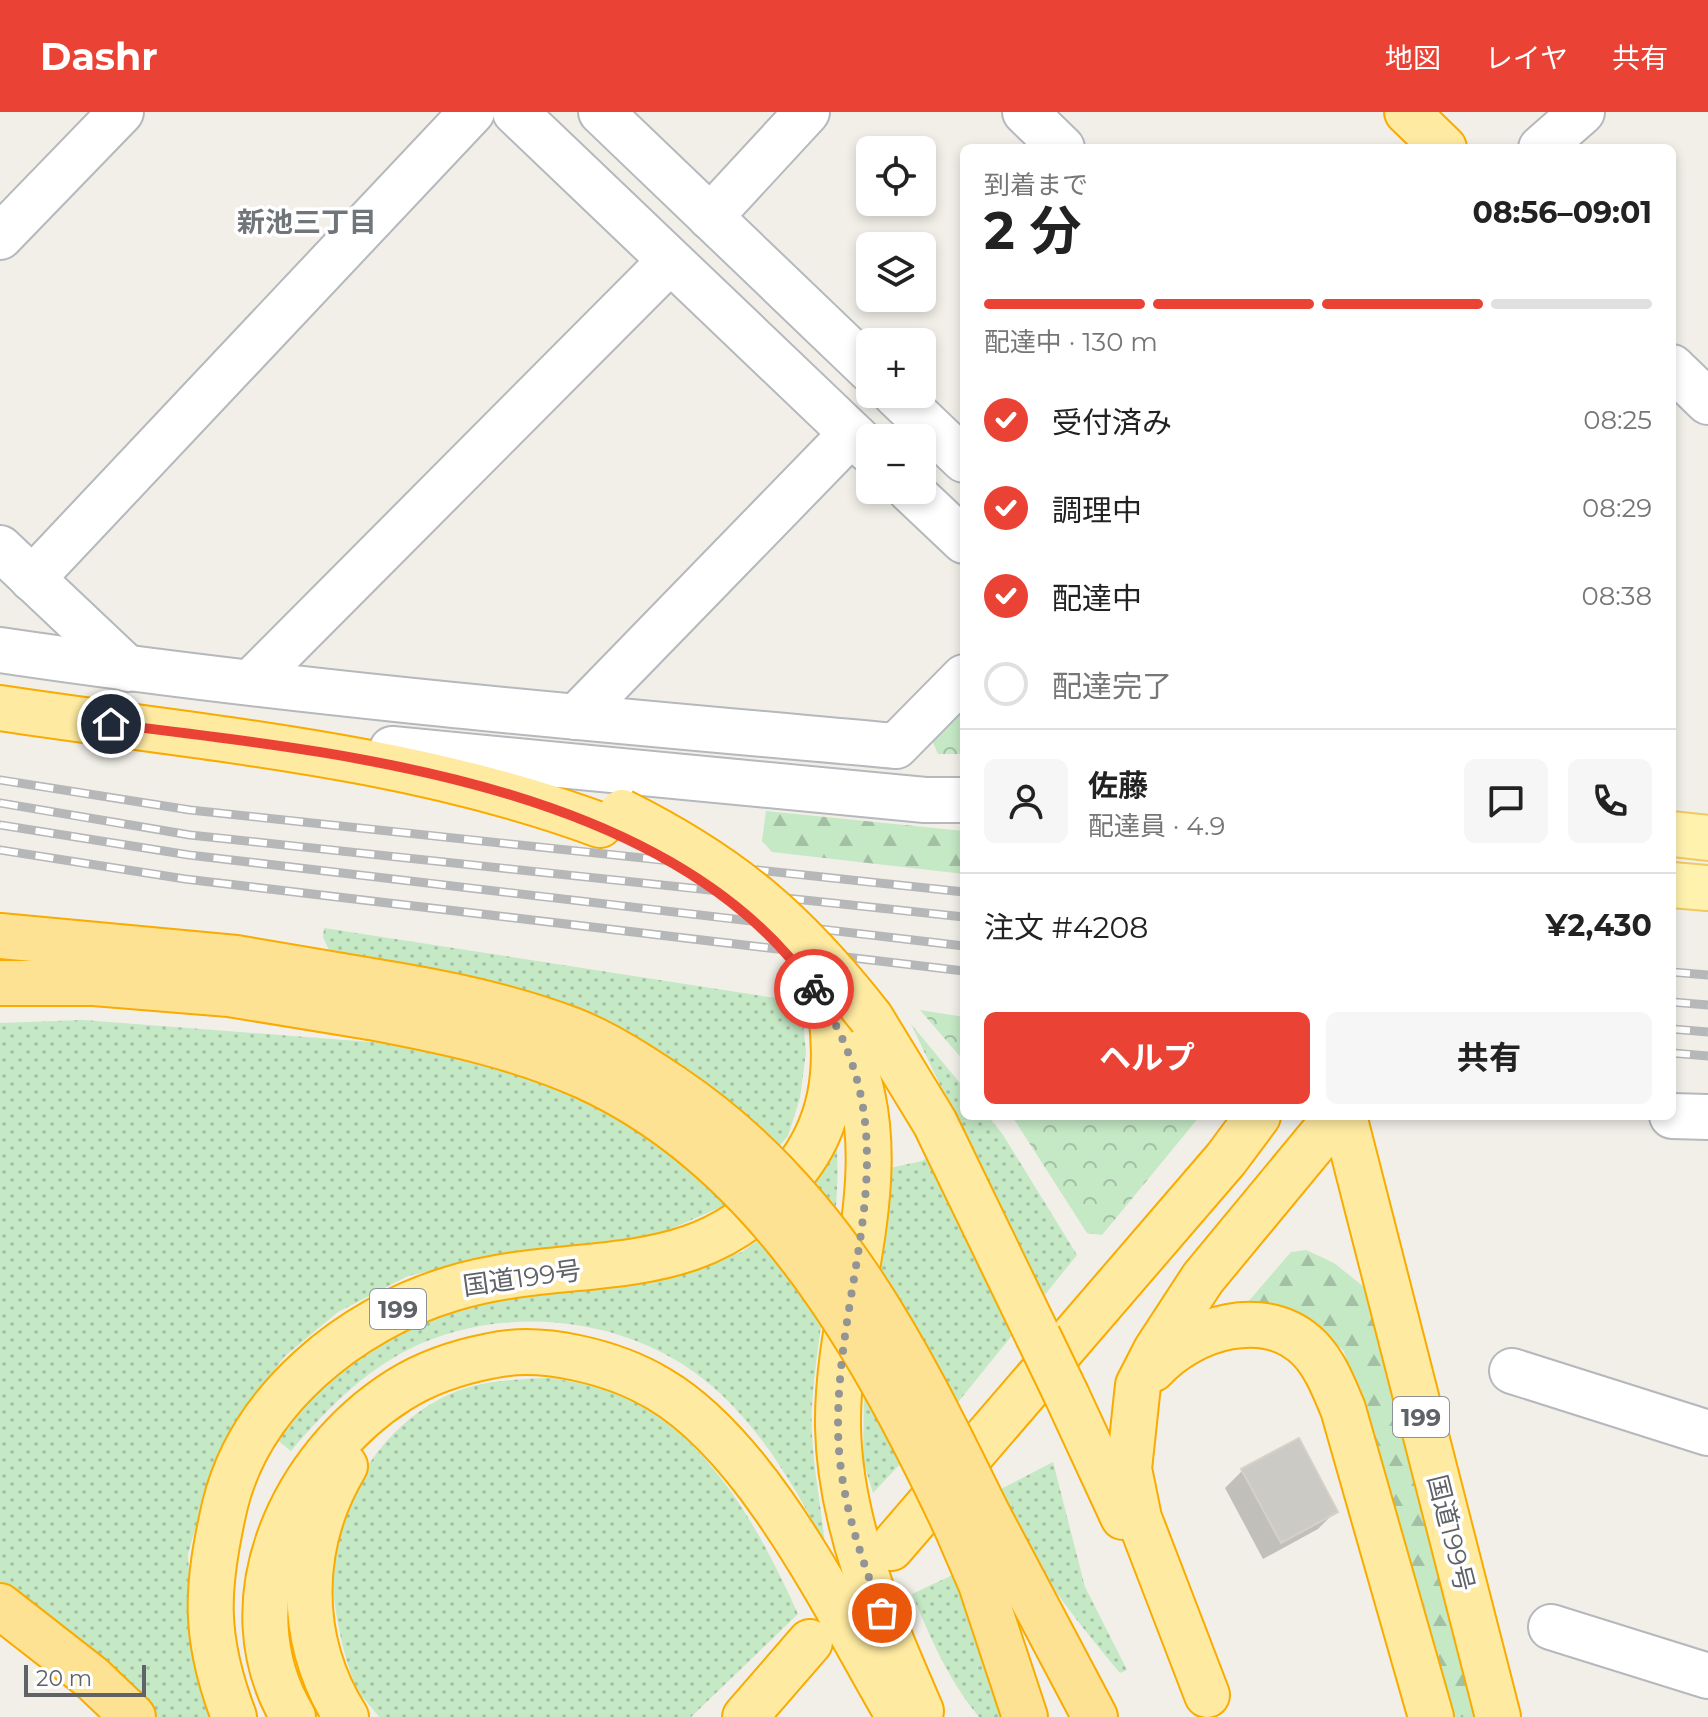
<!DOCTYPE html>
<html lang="ja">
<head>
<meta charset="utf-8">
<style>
  body { margin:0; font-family:Montserrat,"Noto Sans JP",sans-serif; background:#f6f6f6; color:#222; height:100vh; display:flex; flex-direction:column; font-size:30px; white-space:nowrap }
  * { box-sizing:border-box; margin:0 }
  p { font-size:26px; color:#767676 }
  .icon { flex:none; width:44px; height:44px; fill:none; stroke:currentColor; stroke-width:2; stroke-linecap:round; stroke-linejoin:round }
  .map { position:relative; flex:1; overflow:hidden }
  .panel { position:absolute; left:960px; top:32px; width:716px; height:976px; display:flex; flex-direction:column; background:#fff; border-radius:12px; box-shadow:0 4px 12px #0003 }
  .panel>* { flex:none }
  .controls { position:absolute; left:856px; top:24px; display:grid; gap:16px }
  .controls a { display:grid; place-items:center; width:80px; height:80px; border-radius:12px; background:#fff; box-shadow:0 4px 12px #0003; font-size:40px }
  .scale { position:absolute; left:24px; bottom:20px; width:122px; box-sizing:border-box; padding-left:8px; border:4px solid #5f6368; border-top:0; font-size:22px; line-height:28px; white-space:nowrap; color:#5f6368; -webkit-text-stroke:6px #fff; paint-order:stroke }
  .pin { position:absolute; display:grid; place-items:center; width:68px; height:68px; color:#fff; margin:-34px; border:4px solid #fff; border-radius:50%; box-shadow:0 2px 8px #0007 }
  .courier { position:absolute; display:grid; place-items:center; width:80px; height:80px; margin:-40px; border:6px solid #ea4335; border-radius:50%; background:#fff; color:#222; box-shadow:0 2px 10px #0007 }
  .summary em { font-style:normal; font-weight:700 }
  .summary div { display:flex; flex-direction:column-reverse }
  .summary { display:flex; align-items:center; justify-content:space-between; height:136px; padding:0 24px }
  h1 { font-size:52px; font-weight:700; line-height:60px }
  .bar { display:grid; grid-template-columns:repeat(4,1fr); gap:12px 8px; align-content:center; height:96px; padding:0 24px }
  .bar i { height:10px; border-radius:6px; background:#e0e0e0 }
  .bar .active { background:#ea4335 }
  .bar p { grid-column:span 4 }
  .line { display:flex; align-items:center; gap:20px; padding:0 24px; border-top:2px solid #e0e0e0 }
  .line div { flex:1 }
  .round { display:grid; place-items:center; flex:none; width:84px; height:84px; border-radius:12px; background:#f6f6f6 }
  ol { padding:0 24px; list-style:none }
  li { display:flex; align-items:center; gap:24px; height:88px }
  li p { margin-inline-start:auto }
  li .icon { padding:8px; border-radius:50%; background:#ea4335; color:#fff; stroke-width:4 }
  li:last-child { color:#767676 }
  li i { width:44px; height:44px; border:4px solid #e0e0e0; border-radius:50% }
  .button { display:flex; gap:16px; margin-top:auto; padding:16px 24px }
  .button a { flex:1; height:92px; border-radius:12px; background:#ea4335; color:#fff; font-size:32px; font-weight:700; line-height:92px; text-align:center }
  .button a+a { background:#f6f6f6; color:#222 }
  header { display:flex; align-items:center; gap:48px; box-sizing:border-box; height:112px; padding:0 40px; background:#ea4335; color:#fff }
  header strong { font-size:38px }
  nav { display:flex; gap:44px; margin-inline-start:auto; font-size:28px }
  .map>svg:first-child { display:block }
  .grass { fill:url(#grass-dots) }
  .forest { fill:url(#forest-firs) }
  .park { fill:url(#park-crowns) }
  .shadow { fill:#0003 }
  .building { fill:#cccac5; stroke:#d6d1c6; stroke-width:2 }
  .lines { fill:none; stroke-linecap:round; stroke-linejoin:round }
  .minor-casing { stroke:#b5b8bc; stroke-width:48 }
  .tertiary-casing { stroke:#b5b8bc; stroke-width:48 }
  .primary-casing { stroke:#f2c960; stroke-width:48 }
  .trunk-casing { stroke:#f9ab00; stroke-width:48 }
  .motorway-casing { stroke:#f9ab00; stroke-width:48 }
  .minor { stroke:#fff; stroke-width:44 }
  .tertiary { stroke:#fff; stroke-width:44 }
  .primary { stroke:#fff2af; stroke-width:44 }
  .trunk { stroke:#feeaa1; stroke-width:44 }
  .motorway { stroke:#fde293; stroke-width:44 }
  .rail-casing { stroke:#b6b7b8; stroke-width:9 }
  .rail { stroke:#fff; stroke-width:6; stroke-dasharray:18; stroke-linecap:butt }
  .trunk-bridge-casing { stroke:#f9ab00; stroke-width:48; stroke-linecap:butt }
  .motorway-bridge-casing { stroke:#f9ab00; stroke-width:48; stroke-linecap:butt }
  .trunk-bridge { stroke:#feeaa1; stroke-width:44 }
  .motorway-bridge { stroke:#fde293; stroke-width:44 }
  .done { stroke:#929495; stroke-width:8; stroke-dasharray:0 14.4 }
  .route { stroke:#ea4335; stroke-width:10 }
  .labels { text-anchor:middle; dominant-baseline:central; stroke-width:7; stroke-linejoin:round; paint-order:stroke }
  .shield { fill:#fff; stroke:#8f9295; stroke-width:2 }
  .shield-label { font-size:24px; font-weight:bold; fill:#5f6368 }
  .street-label { font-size:26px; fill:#5f6368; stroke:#fff }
  .neighbourhood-label { font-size:28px; font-weight:bold; fill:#70757a; stroke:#fff }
</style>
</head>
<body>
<header>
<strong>Dashr</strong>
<nav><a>地図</a><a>レイヤ</a><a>共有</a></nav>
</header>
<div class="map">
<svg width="1708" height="1605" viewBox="0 0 1708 1605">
  <defs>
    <pattern id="grass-dots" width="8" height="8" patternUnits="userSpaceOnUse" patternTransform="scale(2)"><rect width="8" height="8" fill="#c5e8c5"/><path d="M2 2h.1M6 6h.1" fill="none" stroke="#a3c0a4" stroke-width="1.8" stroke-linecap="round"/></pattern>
    <pattern id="forest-firs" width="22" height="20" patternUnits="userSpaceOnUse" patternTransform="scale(2)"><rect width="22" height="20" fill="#c5e8c5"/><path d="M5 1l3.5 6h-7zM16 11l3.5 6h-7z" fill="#a3c0a4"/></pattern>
    <pattern id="park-crowns" width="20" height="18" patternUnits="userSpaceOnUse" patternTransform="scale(2)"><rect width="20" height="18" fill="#c5e8c5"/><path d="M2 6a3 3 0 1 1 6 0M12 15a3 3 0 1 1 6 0" fill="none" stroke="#a3c0a4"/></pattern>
  </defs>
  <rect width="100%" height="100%" fill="#f1efe8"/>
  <!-- grass -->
  <g class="grass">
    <polygon points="324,816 801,890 806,940 800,986 788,1024 737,1084 721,1095 643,1129 589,1137 525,1138 408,1164 338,1200 285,1244 237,1308 209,1369 188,1442 192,1518 212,1605 153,1605 0,1470 0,911 83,908 371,930 323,825"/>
    <polygon points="911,912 964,976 964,1004 988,1004 1003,1023 1077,1143 959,1289 873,1381 863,1348 864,1281 890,1056 922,1049 963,1021"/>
    <path d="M837 1036C841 1122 818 1207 812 1293 809 1336 821 1390 825 1434 798 1379 767 1327 723 1284 647 1210 525 1190 427 1229 372 1251 329 1294 291 1339L277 1328 301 1292 371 1234 456 1195 698 1155 742 1140 769 1120 818 1065Z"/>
    <path d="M550 1266C576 1270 603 1274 627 1286 712 1328 761 1420 798 1502L691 1605H379C371 1594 359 1583 354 1570 341 1536 328 1475 334 1439 345 1370 394 1302 460 1278 489 1268 520 1267 550 1266Z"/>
    <path d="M1053 1350 1085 1475 1127 1558 1120 1561C1068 1498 1032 1454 999 1378Z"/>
    <path d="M959 1460 982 1523 988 1568 1002 1605H979C948 1567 931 1527 912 1482Z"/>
  </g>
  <!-- forest -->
  <g class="forest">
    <polygon points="766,699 964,719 964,762 772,740 762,729"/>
    <polygon points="1306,1138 1334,1151 1364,1175 1474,1605 1443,1605 1409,1513 1344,1239 1302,1204 1247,1191 1291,1140"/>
  </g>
  <!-- park -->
  <g class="park">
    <polygon points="964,596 964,642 938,642 932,628"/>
    <polygon points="920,898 964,905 964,949"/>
    <polygon points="1012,1004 1200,1004 1102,1123 1087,1121"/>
  </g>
  <!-- shadow -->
  <polygon class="shadow" points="1242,1359 1336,1399 1318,1417 1263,1447 1225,1376"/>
  <!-- building -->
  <polygon class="building" points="1299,1326 1338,1400 1281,1431 1241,1357"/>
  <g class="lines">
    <defs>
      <g id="minor">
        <polyline points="1025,0 1062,36"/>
        <polyline points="710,105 807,0"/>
        <polyline points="0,125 121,0"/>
        <polyline points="0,436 128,557"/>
        <polyline points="32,467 472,0"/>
        <path d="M0 538C297 582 597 607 896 634L964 565"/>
        <polyline points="251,570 670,149"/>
        <polyline points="576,605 851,322"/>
        <polyline points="1672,1004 1708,1005"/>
        <polyline points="1512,1259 1708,1321"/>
        <polyline points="1551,1515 1708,1564"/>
      </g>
      <g id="tertiary">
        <polyline points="515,0 870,339"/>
        <polyline points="601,0 870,258"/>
        <polyline points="1541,36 1582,0"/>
        <polyline points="1672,255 1708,290"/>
        <polyline points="895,282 964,348"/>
        <polyline points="910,378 964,429"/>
        <polyline points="392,637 925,688 964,688"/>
      </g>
      <g id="primary">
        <polyline points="1672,722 1708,726"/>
        <polyline points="1672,773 1708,776"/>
      </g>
      <g id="trunk">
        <polyline points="1407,0 1444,36"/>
        <path d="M0 596C204 627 404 641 600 713"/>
        <polyline points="871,906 935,1011 1038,1224"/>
        <path d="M845 931C903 1055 836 1188 838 1315 840 1414 882 1509 921 1599"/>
        <polyline points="1344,1004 1498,1605"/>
        <path d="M1153 1257C1190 1216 1266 1192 1310 1237 1326 1254 1334 1276 1343 1297L1431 1605"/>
        <polyline points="1067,1284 1123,1405"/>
        <path d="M345 1354C298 1433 297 1527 346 1605"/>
        <polyline points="891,1436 1226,1047 1258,1004"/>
        <polyline points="1207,1583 1139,1406 1129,1357 1138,1273 1156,1238 1203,1166 1337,1004"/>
        <path d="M234 1605C203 1524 206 1476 225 1393 251 1287 351 1207 451 1177 578 1138 700 1181 794 1060 832 1013 839 959 831 901"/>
        <path d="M293 1605C224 1489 293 1345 399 1278 426 1261 459 1250 490 1244 541 1232 614 1250 659 1277 761 1337 839 1503 899 1605"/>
        <polyline points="745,1605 810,1530"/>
      </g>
      <g id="motorway">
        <polyline points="0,824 236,846 377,870"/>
        <polyline points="0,871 94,871 229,882 370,905"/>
        <polyline points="986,1399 1095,1605"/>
        <polyline points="956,1414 981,1472 1025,1605"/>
        <polyline points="0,1494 91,1565 133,1605"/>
      </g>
    </defs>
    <!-- minor casing -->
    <use href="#minor" class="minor-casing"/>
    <!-- tertiary casing -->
    <use href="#tertiary" class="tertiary-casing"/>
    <!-- primary casing -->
    <use href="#primary" class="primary-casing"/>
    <!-- trunk casing -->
    <use href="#trunk" class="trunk-casing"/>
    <!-- motorway casing -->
    <use href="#motorway" class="motorway-casing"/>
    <!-- minor -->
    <use href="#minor" class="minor"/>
    <!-- tertiary -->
    <use href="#tertiary" class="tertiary"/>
    <!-- primary -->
    <use href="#primary" class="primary"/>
    <!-- trunk -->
    <use href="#trunk" class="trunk"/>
    <!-- motorway -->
    <use href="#motorway" class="motorway"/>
    <defs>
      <g id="rail">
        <polyline points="0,668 190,698 964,780"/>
        <polyline points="0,691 190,723 964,805"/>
        <polyline points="0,713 189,743 964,834"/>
        <polyline points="0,738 185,767 964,859"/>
        <polyline points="1672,860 1708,863"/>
        <polyline points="1672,890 1708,893"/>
        <polyline points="1672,917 1708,920"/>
        <polyline points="1672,941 1708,944"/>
      </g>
    </defs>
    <!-- rail casing -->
    <use href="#rail" class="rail-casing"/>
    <!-- rail -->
    <use href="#rail" class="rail"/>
    <defs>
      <g id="trunk-bridge">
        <path d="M622 700C732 755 795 809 871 906"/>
        <polyline points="1038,1224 1067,1284"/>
      </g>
      <g id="motorway-bridge">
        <path d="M377 870C444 881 509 894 572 918 607 932 641 954 672 975 829 1080 906 1235 986 1399"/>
        <path d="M370 905C444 919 517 934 586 965 769 1049 874 1240 956 1414"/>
      </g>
    </defs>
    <!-- trunk-bridge casing -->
    <use href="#trunk-bridge" class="trunk-bridge-casing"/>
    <!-- motorway-bridge casing -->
    <use href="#motorway-bridge" class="motorway-bridge-casing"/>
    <!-- trunk-bridge -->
    <use href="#trunk-bridge" class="trunk-bridge"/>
    <!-- motorway-bridge -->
    <use href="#motorway-bridge" class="motorway-bridge"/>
  </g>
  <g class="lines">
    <!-- done -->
    <path class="done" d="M814 877C917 1026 838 1154 838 1313 838 1380 859 1440 882 1501"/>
    <!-- route -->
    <path class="route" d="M111 612C339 640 672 672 814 877"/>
  </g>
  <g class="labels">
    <!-- shield labels -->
    <g class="shield">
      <rect x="370" y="1177" width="56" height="40" rx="6"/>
      <rect x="1393" y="1285" width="56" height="40" rx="6"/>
    </g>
    <g class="shield-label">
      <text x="398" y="1197">199</text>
      <text x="1421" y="1305">199</text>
    </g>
    <!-- street labels -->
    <g class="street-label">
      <text transform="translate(522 1166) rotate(-8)">国道199号</text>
      <text transform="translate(1451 1421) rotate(76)">国道199号</text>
    </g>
    <!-- neighbourhood labels -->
    <g class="neighbourhood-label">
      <text x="307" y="110">新池三丁目</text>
    </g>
  </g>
</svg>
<div class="controls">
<a><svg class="icon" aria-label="locate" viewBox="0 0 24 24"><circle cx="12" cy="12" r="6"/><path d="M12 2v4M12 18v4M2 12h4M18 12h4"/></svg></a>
<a><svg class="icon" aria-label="layers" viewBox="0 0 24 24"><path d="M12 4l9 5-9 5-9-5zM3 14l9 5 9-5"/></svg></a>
<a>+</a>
<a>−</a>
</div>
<div class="scale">20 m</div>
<div class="pin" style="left:882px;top:1501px;background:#ea580c"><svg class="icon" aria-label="bag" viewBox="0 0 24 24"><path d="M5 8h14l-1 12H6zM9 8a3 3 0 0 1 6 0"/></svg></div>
<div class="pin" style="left:111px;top:612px;background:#1f2937"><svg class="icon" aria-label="home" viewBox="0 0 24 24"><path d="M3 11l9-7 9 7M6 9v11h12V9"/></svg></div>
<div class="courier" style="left:814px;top:877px"><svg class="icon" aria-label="bike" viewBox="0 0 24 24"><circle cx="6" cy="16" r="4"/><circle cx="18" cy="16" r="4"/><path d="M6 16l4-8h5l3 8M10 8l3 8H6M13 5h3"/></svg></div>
<section class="panel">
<div class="summary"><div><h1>2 分</h1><p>到着まで</p></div><em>08:56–09:01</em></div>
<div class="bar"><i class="active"></i><i class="active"></i><i class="active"></i><i></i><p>配達中 · 130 m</p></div>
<ol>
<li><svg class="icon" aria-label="check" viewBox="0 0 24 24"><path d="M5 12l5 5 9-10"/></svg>受付済み<p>08:25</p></li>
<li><svg class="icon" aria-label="check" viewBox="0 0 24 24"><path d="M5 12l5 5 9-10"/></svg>調理中<p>08:29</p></li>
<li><svg class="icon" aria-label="check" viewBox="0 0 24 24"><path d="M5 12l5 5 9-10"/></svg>配達中<p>08:38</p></li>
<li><i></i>配達完了</li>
</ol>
<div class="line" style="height:144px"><a class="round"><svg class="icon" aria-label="person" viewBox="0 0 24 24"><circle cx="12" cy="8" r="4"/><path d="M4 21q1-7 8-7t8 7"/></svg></a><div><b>佐藤</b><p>配達員 · 4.9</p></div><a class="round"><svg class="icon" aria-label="chat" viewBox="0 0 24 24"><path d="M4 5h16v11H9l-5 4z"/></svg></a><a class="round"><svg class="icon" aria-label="phone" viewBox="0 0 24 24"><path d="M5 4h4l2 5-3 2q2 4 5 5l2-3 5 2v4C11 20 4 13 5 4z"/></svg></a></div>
<div class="line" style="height:104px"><div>注文 #4208</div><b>¥2,430</b></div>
<div class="button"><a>ヘルプ</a><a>共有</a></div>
</section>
</div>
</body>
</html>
